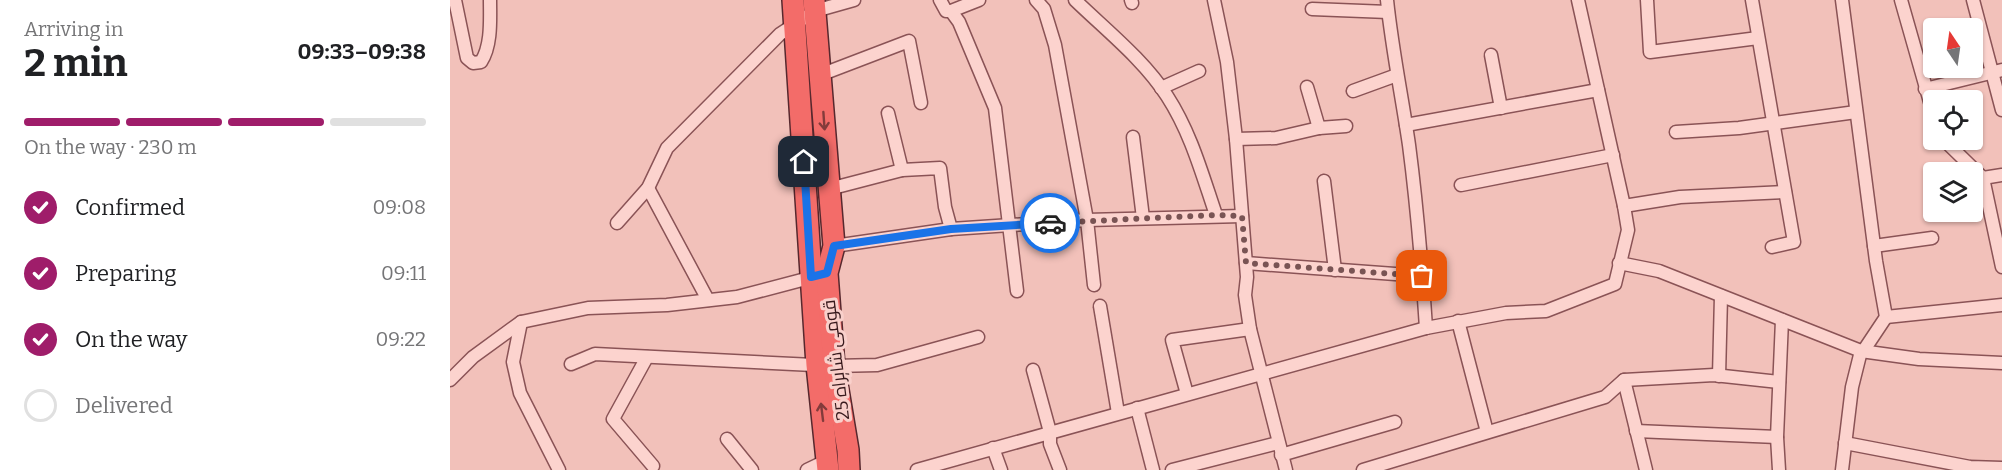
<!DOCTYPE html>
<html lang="en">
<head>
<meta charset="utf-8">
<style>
  body { margin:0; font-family:Bitter,Cairo,serif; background:#f2f2f2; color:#202124; height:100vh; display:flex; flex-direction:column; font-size:22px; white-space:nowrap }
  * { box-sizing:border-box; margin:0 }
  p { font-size:20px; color:#757577 }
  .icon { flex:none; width:33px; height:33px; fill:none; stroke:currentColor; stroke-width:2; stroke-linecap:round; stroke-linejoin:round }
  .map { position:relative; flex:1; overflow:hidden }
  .panel { display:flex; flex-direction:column; background:#fff; width:450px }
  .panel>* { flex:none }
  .needle { width:39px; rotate:347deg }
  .fabs { position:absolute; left:1473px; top:18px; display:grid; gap:12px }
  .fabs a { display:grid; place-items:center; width:60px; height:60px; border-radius:6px; background:#fff; box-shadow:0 2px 4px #0004; font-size:30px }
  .pin { position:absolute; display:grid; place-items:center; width:51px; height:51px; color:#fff; margin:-26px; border-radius:12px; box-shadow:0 3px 9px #0006 }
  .courier { position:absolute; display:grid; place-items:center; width:60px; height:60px; margin:-30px; border:4px solid #1a73e8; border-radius:50%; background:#fff; color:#222; box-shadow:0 2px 8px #0007 }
  .headline em { font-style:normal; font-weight:700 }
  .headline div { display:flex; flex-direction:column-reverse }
  .headline { display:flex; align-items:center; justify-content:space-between; height:102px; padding:0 24px }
  h1 { font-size:39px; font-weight:700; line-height:45px }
  .bar { display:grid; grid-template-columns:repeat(4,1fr); gap:9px 6px; align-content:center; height:72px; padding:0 24px }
  .bar i { height:8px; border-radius:4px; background:#e0e0e0 }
  .bar .current { background:#9f1d6a }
  .bar p { grid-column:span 4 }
  ol { padding:0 24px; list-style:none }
  li { display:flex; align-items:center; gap:18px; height:66px }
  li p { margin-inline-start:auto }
  li .icon { padding:6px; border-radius:50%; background:#9f1d6a; color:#fff; stroke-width:4 }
  li:last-child { color:#757577 }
  li i { width:33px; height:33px; border:3px solid #e0e0e0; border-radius:50% }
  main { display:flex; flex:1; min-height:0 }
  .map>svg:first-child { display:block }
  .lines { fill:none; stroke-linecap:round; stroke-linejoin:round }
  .minor-casing { stroke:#8a5356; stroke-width:15 }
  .trunk-casing { stroke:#57282e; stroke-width:24 }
  .minor { stroke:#fcd3ce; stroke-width:12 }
  .trunk { stroke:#f36c69; stroke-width:21 }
  .oneway { stroke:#833b3b }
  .done { stroke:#795454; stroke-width:6; stroke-dasharray:0 10.8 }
  .route { stroke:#1a73e8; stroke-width:8 }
  .labels { text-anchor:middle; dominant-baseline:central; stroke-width:6; stroke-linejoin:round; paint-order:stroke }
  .street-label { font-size:18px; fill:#381a1d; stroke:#f9d0cb }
</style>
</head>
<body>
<main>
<section class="panel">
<div class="headline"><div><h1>2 min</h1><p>Arriving in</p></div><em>09:33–09:38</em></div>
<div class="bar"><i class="current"></i><i class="current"></i><i class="current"></i><i></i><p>On the way · 230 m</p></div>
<ol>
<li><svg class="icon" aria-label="check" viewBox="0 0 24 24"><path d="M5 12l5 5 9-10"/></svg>Confirmed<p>09:08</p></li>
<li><svg class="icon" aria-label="check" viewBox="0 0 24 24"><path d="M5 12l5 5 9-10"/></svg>Preparing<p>09:11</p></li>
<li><svg class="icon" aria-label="check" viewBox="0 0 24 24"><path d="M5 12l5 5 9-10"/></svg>On the way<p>09:22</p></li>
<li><i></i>Delivered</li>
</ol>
</section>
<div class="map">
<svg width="1552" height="470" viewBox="0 0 1552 470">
  <rect width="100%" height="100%" fill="#f2c1ba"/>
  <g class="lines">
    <defs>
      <g id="minor">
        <path d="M5 0 17 58 23 63 31 62C42 45 40 19 40 0"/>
        <polyline points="490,0 496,11 501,11 509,22 545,108 567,291"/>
        <polyline points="586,0 594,9 605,45 637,220 644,285"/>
        <path d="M625 0C656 30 694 60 717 96 741 133 752 174 766 215"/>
        <polyline points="681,0 682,3"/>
        <polyline points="764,0 777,62 786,139 797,277 795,295 800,329 836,470"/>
        <path d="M937 0C942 49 952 97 959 145 967 206 972 267 976 328"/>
        <polyline points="1197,0 1200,52 1308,38"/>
        <polyline points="1302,0 1344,242 1322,247"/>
        <polyline points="1392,0 1426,261 1436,317 1414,350"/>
        <polyline points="1451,0 1484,116"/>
        <polyline points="1523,0 1552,110"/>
        <polyline points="862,9 938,12"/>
        <polyline points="501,11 529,0"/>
        <polyline points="1041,55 1051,108"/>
        <polyline points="370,75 459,41 471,103"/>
        <polyline points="857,87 869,128"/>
        <polyline points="711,88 749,71"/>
        <polyline points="1475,89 1552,70"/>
        <polyline points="903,91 947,75"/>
        <polyline points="438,113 452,170"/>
        <polyline points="956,125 1148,90"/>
        <polyline points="1226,132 1289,128 1406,112"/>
        <polyline points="683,137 693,218"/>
        <polyline points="786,139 826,138 869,128 896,126"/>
        <polyline points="1494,140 1533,178 1552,267"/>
        <polyline points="1533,178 1552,175"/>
        <polyline points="874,181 885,270"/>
        <polyline points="1011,185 1163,155"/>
        <polyline points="198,188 258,300"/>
        <polyline points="379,189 452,170 490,168 495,207 501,229"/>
        <polyline points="1174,206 1230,197 1335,192"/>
        <polyline points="167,223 198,188 217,148 330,34 365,11 404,0"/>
        <polyline points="384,246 501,229 637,220 792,216"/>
        <polyline points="1424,246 1482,238"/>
        <polyline points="796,263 972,276"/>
        <polyline points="1169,263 1209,271 1411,351 1469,359 1552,363"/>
        <polyline points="650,306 668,413"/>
        <polyline points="1436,317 1552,305"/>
        <polyline points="1008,321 1037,432"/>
        <polyline points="71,322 63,362 70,393 109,470"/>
        <polyline points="197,357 163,419 203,466"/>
        <polyline points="121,364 145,354 384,366 427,365 528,337"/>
        <polyline points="583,370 600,432 600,444 610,470"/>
        <polyline points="1269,376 1271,296"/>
        <polyline points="0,380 23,357 71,322 138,308 217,305 287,297 367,276"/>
        <polyline points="1174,380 1196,470"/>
        <polyline points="737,394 722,340 800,329"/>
        <polyline points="687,408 703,470"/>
        <polyline points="1186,431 1327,437"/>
        <polyline points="277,439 302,470"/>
        <polyline points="1395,443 1520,467 1552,468"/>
        <polyline points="543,448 551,470"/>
        <polyline points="831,455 945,422"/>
        <polyline points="357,470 380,459"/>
        <polyline points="467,470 976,328 1056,313 1096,311 1165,284 1178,230 1174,206 1128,0"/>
        <polyline points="722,470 828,443"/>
        <polyline points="913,470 1155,397 1174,380 1264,375 1329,382"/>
        <polyline points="1329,470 1327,437 1332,320"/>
        <polyline points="1392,470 1402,387 1411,351"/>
      </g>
      <g id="trunk">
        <polyline points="343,0 367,365 378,470"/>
        <polyline points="364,0 384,246 377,273 384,366 398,450 399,470"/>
      </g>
    </defs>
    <!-- minor casing -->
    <use href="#minor" class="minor-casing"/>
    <!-- trunk casing -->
    <use href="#trunk" class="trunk-casing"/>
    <!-- minor -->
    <use href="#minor" class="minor"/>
    <!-- trunk -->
    <use href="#trunk" class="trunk"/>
  </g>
  <!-- one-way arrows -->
  <defs><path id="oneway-shaft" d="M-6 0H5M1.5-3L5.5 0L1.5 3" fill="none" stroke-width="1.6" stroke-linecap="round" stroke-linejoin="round" transform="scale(1.5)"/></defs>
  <g class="oneway">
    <use href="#oneway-shaft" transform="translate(374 121) rotate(86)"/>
    <use href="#oneway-shaft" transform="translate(372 412) rotate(-97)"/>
  </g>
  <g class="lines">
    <!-- done -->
    <polyline class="done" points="600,223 766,215 792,216 796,263 972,276"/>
    <!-- route -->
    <polyline class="route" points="354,162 361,277 377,273 384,246 501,229 600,223"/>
  </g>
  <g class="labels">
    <!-- street labels -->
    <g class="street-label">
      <text transform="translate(386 360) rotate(-97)">قومی شاہراہ 25</text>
    </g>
  </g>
</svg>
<div class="fabs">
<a><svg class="needle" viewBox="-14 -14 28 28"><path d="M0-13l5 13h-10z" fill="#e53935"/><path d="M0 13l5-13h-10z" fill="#757577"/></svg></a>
<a><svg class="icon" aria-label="locate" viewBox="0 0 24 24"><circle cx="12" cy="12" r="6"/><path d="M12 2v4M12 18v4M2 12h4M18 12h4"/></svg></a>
<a><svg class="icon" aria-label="layers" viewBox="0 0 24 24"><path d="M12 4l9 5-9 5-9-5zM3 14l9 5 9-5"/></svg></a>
</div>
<div class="pin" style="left:972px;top:276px;background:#ea580c"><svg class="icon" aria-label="bag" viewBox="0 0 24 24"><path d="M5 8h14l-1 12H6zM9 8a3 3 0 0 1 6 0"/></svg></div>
<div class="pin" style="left:354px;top:162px;background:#1f2937"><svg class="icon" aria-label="home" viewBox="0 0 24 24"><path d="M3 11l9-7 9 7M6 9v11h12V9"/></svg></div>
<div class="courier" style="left:600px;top:223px"><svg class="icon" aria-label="car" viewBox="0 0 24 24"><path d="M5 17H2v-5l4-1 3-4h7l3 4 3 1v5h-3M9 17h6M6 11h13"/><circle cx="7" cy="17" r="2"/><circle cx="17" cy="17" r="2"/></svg></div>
</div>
</main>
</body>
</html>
